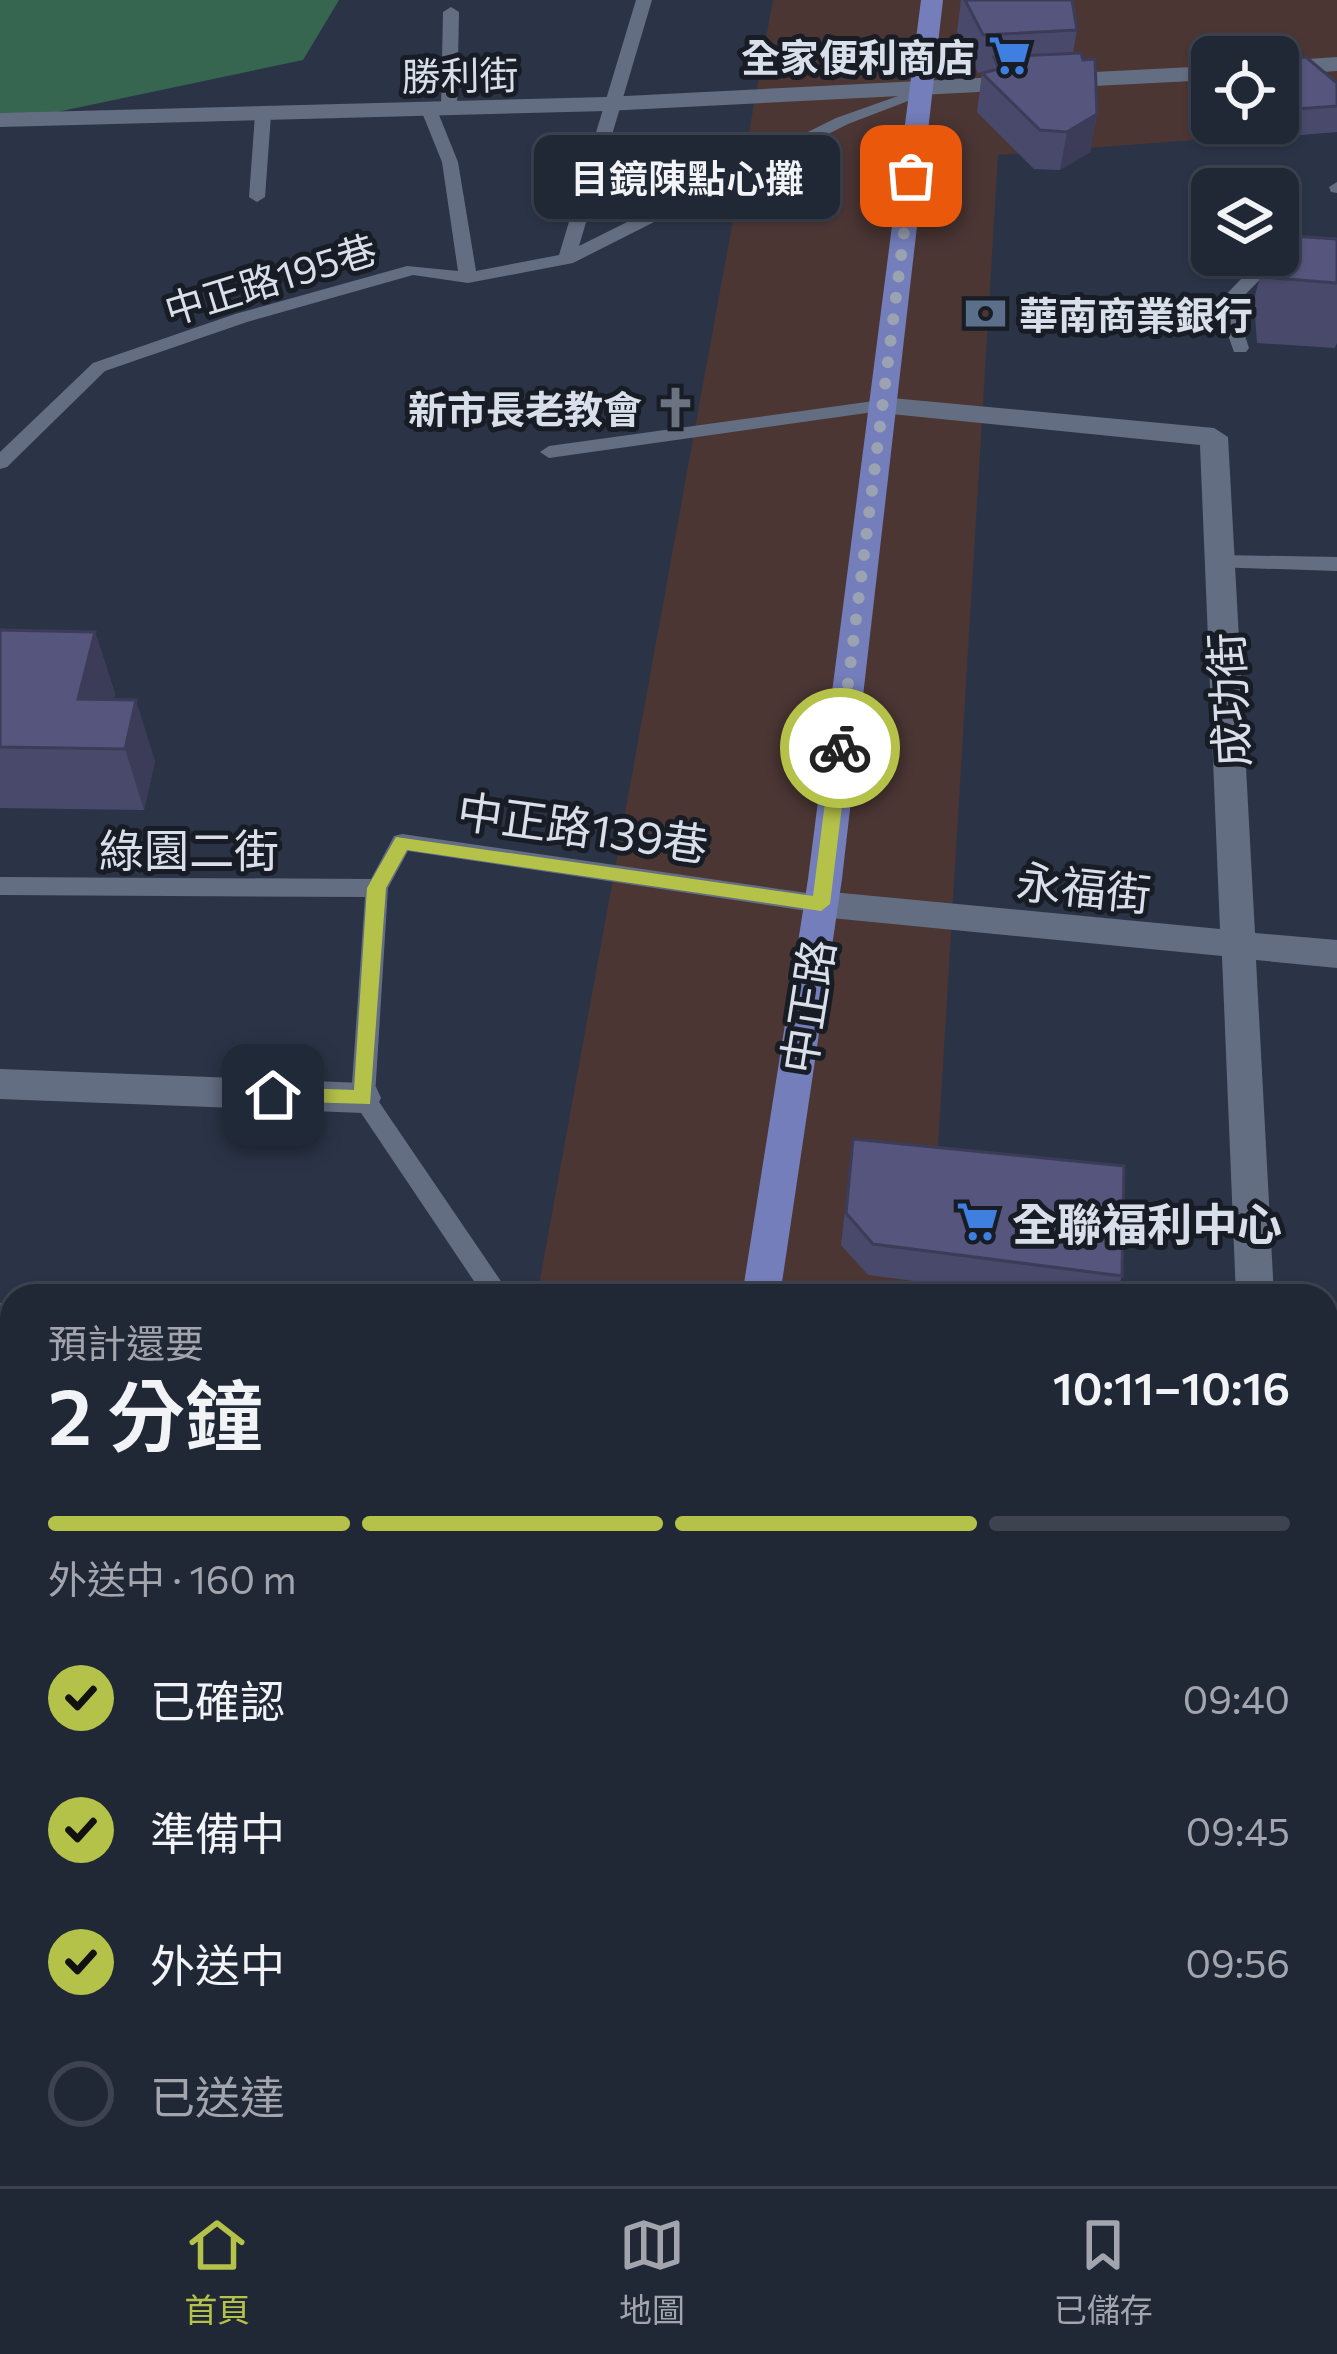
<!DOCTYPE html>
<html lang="zh-TW">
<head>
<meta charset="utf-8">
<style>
  body { margin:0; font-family:Commissioner,"Noto Sans TC",sans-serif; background:#282f3d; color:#f1f3f6; height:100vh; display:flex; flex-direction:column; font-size:45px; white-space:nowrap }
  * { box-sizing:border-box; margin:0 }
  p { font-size:39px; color:#a2a5ad }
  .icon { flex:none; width:66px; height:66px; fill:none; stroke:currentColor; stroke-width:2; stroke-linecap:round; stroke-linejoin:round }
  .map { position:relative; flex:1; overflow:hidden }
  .side { position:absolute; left:0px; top:1284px; width:1338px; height:903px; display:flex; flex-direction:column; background:#202735; border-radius:36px 36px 0 0; box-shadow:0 3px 9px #0004,0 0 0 3px #3d4450 }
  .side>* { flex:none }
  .fabs { position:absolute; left:1191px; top:36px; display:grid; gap:24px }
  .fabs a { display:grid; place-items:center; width:108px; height:108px; border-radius:18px; background:#202735; box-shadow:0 3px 9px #0004,0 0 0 3px #3d4450; font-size:60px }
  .pin { position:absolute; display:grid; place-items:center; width:102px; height:102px; color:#fff; margin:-51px; border-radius:24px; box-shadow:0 6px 18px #0006 }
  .courier { position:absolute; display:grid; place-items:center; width:120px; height:120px; margin:-60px; border:9px solid #b5c249; border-radius:50%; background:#fff; color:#222; box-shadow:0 3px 15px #0007 }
  .bubble { position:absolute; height:84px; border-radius:18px; background:#202735; box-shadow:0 3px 9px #0004,0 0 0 3px #3d4450; font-size:39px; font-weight:600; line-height:84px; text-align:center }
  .headline em { font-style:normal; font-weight:600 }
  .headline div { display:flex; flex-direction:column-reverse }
  .headline { display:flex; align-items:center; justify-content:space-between; height:204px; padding:0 48px }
  h1 { font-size:78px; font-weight:600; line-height:90px }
  .bar { display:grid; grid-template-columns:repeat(4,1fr); gap:18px 12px; align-content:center; height:144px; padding:0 48px }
  .bar i { height:15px; border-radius:9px; background:#3d4450 }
  .bar .current { background:#b5c249 }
  .bar p { grid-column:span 4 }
  ol { padding:0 48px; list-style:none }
  li { display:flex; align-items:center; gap:36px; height:132px }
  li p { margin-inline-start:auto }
  li .icon { padding:12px; border-radius:50%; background:#b5c249; color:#111; stroke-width:4 }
  li:last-child { color:#a2a5ad }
  li i { width:66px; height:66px; border:6px solid #3d4450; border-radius:50% }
  .menu { display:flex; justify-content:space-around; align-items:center; height:168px; border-top:3px solid #3d4450; background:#202735; font-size:33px; color:#a2a5ad }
  .menu a { display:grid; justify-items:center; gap:6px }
  .menu .current { color:#b5c249 }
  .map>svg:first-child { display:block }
  .commercial { fill:#4b3634; fill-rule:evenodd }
  .green { fill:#366550 }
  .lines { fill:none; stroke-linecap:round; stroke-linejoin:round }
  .lane { fill:#646e83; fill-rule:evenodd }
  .street { fill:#646e83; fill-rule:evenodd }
  .primary { fill:#737eba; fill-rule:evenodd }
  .wall { fill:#49496c }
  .shaded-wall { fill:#3c3c58 }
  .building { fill:#55557e; stroke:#3c3c58; stroke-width:3 }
  .route { fill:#b5c249 }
  .done { stroke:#9ba2b1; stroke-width:12; stroke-dasharray:0 21.6 }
  .labels { text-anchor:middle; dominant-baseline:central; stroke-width:10; stroke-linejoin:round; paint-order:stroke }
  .far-poi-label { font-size:39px; font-weight:bold; fill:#d8deea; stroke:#181c24; text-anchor:end }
  .far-street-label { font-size:39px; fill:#d8deea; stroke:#181c24 }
  .street-label { font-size:45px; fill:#d8deea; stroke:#181c24 }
  .poi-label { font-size:45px; font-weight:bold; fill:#d8deea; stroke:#181c24; text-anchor:start }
</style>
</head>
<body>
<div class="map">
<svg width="1337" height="2186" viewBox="0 0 1337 2186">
  <rect width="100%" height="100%" fill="#2b3447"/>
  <!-- commercial -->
  <path class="commercial" d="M773 0H1337V129L998 155 929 1296H537ZM1212 57H1278V123H1212Z"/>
  <!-- green -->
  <polygon class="green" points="0,0 339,0 303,60 0,124"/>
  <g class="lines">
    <!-- lane -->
    <g class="lane">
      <polygon points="636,0 652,0 579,246 836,118 915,90 929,93 848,124 573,263 468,283 413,275 247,322 105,371 7,467 0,469 0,452 93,363 235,314 407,266 458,271 442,162 421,110 423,107 437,110 458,162 476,271 559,255"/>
      <polygon points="451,7 459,12 457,109 449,114 441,109 443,12"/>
      <polygon points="263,110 271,115 265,197 257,202 249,197 255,115"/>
      <polygon points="1337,182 1337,193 1331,192 1329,187"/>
      <polygon points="1278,251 1283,255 1280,259 1235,305 1249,348 1246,352 1234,352 1217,304 1264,255 1278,255"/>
      <polygon points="881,400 890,406 888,410 549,458 540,452 549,446"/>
      <polygon points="1220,555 1337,557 1337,571 1213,567 1213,557"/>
      <polygon points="402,834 821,895 832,904 821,913 408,851 388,888 375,1096 511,1296 484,1296 351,1098 365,897 0,895 0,877 371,879 394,836"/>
    </g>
    <!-- street -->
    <g class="street">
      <polygon points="1337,57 1337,71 1278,75 1278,61"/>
      <polygon points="1212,66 1212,80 606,111 0,127 0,113 606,97"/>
      <polygon points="881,397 1214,428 1228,437 1255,933 1337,940 1337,968 1256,960 1274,1296 1236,1296 1222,956 821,917 809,913 804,904 809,895 821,891 1220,929 1200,445 871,412 867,406 871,400"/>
      <polygon points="0,1069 363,1083 376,1087 381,1098 376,1109 363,1113 0,1099"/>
      <rect x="0" y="1303" width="12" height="34"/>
      <polygon points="1326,1345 1337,1347 1337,1383 1326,1381"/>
      <polygon points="12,1777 12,1874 0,1879 0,1782"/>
      <polygon points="1326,1794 1337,1798 1337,1913 1326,1908"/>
    </g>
    <!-- primary -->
    <g class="primary">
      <polygon points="921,0 943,0 842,879 780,1296 742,1296 808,879"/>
      <polygon points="823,2175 873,2175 876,2186 826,2186"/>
    </g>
  </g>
  <!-- wall -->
  <g class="wall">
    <polygon points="961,0 1072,0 1077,30 1073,53 1097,114 1090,152 1060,170 1034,169 977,112 982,73 978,73 957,32"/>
    <polygon points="1278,59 1337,83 1337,132 1276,137 1269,123 1278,123"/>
    <polygon points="1337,239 1337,343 1335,348 1257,343 1254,299 1266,255 1278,255"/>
    <polygon points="0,630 95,632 115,694 113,700 155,761 144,810 0,808"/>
    <polygon points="853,1139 1122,1276 1115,1296 1030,1296 868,1275 841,1245"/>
  </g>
  <!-- shaded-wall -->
  <g class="shaded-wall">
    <polygon points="1097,114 1090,152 1060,170 1067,132"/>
    <polygon points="95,632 115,694 102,749 78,699"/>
    <polygon points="136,700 155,761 144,810 125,749"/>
  </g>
  <!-- building -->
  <g class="building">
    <polygon points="965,0 1072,0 1077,30 983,35"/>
    <polygon points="1081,53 1083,60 1095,59 1097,114 1067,132 1040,130 982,73 999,69 994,57"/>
    <polygon points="1306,57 1337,83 1337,106 1283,110 1278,101 1278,59"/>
    <polygon points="1278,235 1337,239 1337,283 1274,278 1273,255 1278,255"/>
    <polygon points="0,630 95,632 78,699 136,700 125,749 0,747"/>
    <polygon points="853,1139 1124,1166 1122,1276 873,1244 846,1213"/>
  </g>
  <!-- route -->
  <polygon class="route" points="840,741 849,748 830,904 821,911 407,850 386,888 370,1104 266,1101 266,1089 273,1087 354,1090 367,888 396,837 813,896 832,748"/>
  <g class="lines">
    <!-- done -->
    <polyline class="done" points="840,748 911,176"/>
  </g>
  <!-- icons -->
  <defs>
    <symbol id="supermarket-bare" viewBox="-9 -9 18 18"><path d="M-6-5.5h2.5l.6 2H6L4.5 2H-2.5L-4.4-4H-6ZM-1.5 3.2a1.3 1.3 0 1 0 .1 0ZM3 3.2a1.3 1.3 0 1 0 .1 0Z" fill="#3f7fe0" stroke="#181c24" stroke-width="2.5" paint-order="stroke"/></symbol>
    <symbol id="bank-bare" viewBox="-9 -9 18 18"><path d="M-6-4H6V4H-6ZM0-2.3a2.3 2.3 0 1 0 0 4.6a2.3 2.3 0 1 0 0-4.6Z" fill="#5c6f8a" stroke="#181c24" stroke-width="2.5" paint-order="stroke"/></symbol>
    <symbol id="church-bare" viewBox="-9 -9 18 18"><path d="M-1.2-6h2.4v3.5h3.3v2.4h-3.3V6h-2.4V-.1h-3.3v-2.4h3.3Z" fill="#6b7280" stroke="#181c24" stroke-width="2.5" paint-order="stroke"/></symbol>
  </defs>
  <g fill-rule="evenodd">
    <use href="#supermarket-bare" x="980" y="26" width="59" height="59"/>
    <use href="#bank-bare" x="956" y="284" width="59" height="59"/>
    <use href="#church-bare" x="646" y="378" width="59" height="59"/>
    <use href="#supermarket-bare" x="948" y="1192" width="59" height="59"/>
  </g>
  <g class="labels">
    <!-- far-poi labels -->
    <g class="far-poi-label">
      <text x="975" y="56">全家便利商店</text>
      <text x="1019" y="314" text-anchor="start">華南商業銀行</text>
      <text x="642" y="408">新市長老教會</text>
    </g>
    <!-- far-street labels -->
    <g class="far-street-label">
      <text transform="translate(460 74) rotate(-1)">勝利街</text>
      <text transform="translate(270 278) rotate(-17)">中正路195巷</text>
    </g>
    <!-- street labels -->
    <g class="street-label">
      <text transform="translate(1227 700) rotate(-93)">成功街</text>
      <text transform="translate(583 826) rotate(8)">中正路139巷</text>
      <text x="189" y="848">綠園二街</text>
      <text transform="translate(1084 886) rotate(6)">永福街</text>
      <text transform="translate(806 1006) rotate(-81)">中正路</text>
    </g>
    <!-- poi labels -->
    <g class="poi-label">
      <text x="1012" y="1222">全聯福利中心</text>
    </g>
  </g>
</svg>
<div class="fabs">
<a><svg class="icon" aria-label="locate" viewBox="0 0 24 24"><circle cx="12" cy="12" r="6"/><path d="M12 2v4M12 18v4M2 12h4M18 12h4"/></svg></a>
<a><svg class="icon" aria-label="layers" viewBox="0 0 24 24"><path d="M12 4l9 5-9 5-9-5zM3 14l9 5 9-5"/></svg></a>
</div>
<div class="pin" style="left:911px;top:176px;background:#ea580c"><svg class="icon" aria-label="bag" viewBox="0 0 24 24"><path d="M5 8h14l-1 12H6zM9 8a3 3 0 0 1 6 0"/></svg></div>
<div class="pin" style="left:273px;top:1095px;background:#1f2937"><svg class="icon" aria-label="home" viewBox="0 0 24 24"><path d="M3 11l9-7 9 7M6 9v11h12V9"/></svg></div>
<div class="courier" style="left:840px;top:748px"><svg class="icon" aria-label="bike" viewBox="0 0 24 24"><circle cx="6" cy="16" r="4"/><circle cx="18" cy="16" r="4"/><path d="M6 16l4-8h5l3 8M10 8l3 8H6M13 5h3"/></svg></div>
<div class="bubble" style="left:534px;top:135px;width:306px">目鏡陳點心攤</div>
<section class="side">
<div class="headline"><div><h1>2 分鐘</h1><p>預計還要</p></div><em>10:11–10:16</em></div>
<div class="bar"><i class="current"></i><i class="current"></i><i class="current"></i><i></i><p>外送中 · 160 m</p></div>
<ol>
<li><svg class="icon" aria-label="check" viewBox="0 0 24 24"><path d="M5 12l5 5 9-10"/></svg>已確認<p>09:40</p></li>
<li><svg class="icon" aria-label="check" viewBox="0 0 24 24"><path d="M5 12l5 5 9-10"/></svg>準備中<p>09:45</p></li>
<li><svg class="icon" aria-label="check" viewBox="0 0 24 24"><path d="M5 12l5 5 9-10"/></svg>外送中<p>09:56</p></li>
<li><i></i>已送達</li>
</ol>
</section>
</div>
<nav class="menu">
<a class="current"><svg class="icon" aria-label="home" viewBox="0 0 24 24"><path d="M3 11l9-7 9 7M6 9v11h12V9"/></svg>首頁</a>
<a><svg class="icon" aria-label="map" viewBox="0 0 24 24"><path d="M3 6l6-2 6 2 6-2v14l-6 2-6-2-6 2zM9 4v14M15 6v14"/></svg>地圖</a>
<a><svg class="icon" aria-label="saved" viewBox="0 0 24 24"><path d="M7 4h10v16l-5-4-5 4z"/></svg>已儲存</a>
</nav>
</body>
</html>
